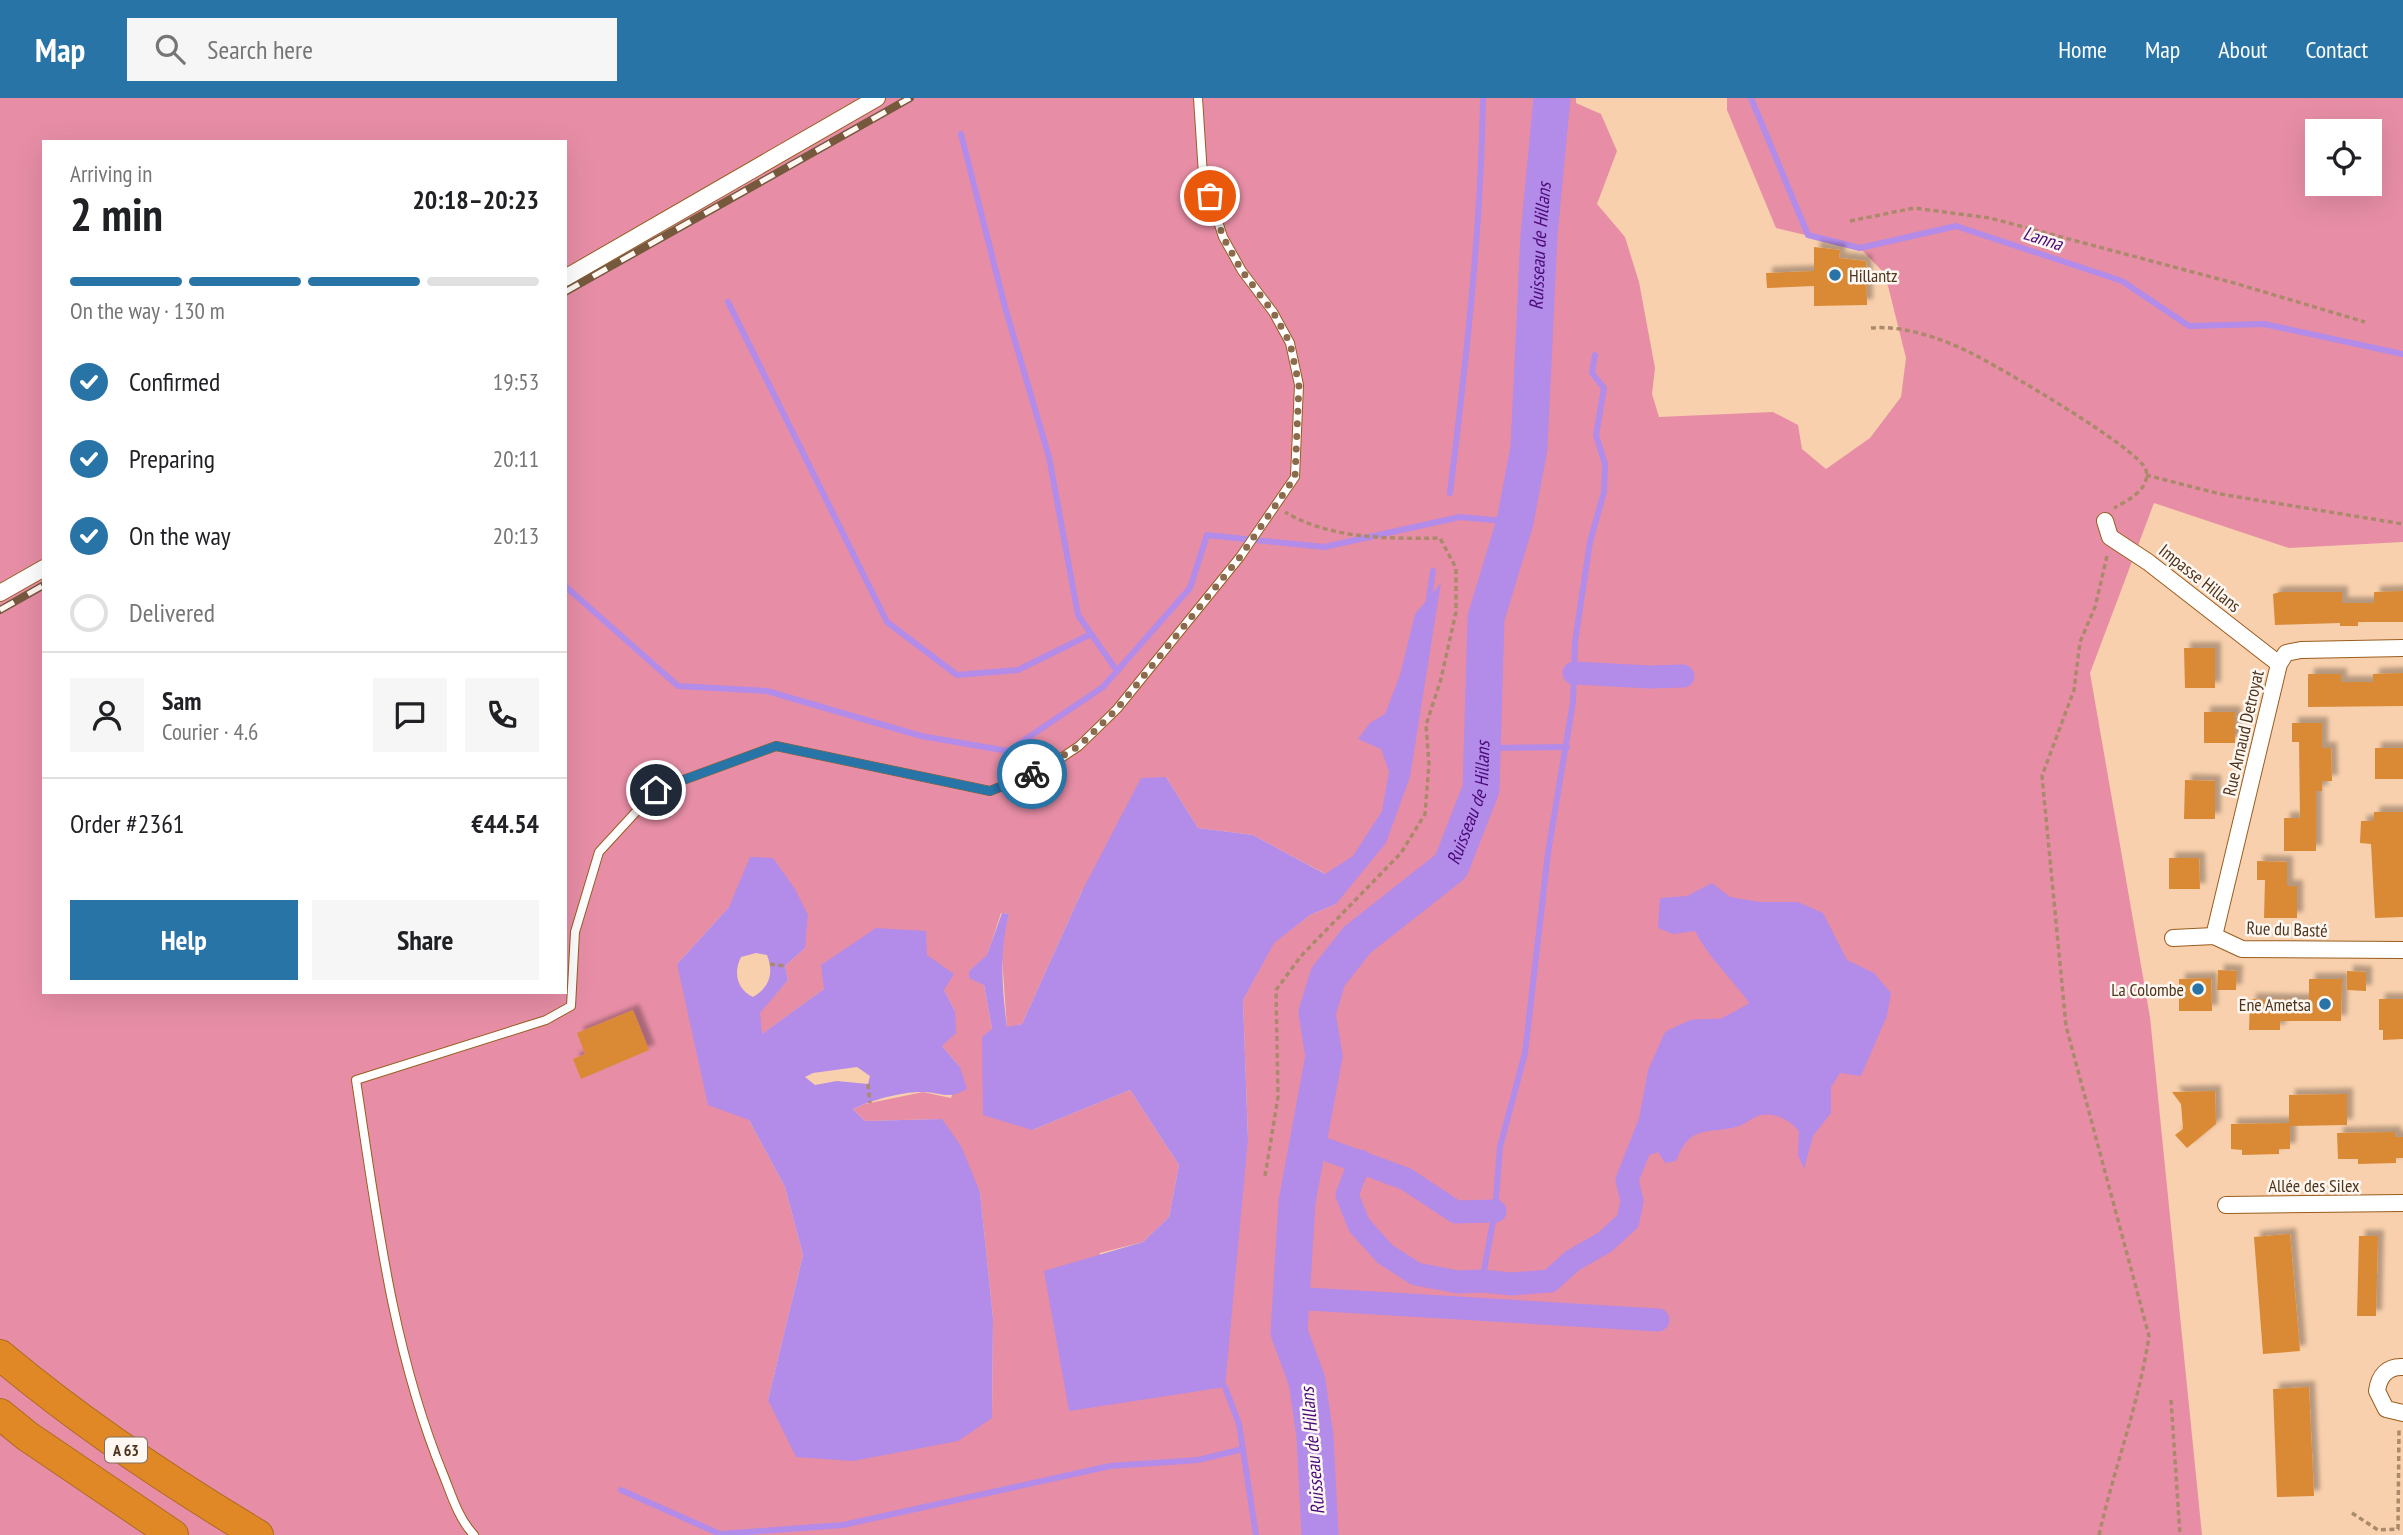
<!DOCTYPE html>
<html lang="en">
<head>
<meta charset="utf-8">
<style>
  body { margin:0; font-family:"PT Sans Narrow",sans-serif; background:#f6f6f6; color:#202124; height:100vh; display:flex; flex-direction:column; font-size:26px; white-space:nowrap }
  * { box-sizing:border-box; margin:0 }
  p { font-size:23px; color:#757577 }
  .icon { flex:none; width:38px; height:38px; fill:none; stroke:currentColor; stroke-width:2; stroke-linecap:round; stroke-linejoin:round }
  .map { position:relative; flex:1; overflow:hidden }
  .sheet { position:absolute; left:42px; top:42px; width:525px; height:854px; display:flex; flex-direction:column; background:#fff; border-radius:0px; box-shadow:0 7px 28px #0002 }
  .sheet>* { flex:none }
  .tools { position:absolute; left:2305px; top:21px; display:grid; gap:14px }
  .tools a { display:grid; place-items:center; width:77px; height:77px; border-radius:0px; background:#fff; box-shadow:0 7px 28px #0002; font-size:35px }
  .pin { position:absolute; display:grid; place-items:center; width:60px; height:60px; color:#fff; margin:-30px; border:4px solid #fff; border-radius:50%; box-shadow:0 2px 7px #0007 }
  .courier { position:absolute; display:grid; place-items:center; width:70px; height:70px; margin:-35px; border:5px solid #2974a7; border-radius:50%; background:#fff; color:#222; box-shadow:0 2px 9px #0007 }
  .headline em { font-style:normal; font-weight:600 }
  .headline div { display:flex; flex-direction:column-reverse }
  .headline { display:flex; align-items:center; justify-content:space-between; height:119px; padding:0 28px }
  h1 { font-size:46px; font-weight:600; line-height:52px }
  .bar { display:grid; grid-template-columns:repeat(4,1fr); gap:10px 7px; align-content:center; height:84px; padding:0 28px }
  .bar i { height:9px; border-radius:5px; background:#e0e0e0 }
  .bar .current { background:#2974a7 }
  .bar p { grid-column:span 4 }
  .line { display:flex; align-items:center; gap:18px; padding:0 28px; border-top:2px solid #e0e0e0 }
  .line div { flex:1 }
  .round { display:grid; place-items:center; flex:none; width:74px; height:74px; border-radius:0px; background:#f6f6f6 }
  ol { padding:0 28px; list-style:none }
  li { display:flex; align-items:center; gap:21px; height:77px }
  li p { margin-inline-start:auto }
  li .icon { padding:7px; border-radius:50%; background:#2974a7; color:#fff; stroke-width:4 }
  li:last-child { color:#757577 }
  li i { width:38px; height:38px; border:4px solid #e0e0e0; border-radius:50% }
  .button { display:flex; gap:14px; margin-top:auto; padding:14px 28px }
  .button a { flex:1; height:80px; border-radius:0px; background:#2974a7; color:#fff; font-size:28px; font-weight:600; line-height:80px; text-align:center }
  .button a+a { background:#f6f6f6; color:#202124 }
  header { display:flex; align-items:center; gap:42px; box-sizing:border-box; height:98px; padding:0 35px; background:#2974a7; color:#fff }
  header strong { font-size:33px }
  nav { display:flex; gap:38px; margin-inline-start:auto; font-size:24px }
  .search { width:490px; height:63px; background:#f6f6f6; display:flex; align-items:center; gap:18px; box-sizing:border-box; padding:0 24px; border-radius:0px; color:#757577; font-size:26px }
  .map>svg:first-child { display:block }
  .green { fill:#e78ea6; fill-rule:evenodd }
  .water { fill:#b38be8; fill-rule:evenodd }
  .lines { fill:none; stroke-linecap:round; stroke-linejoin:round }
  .stream { stroke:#b38be8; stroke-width:6 }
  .canal { stroke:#b38be8; stroke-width:23 }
  .river { stroke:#b38be8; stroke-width:37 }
  .building { fill:#da8936; filter:url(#shadow) }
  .service-casing { stroke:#995d1e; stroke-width:10 }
  .minor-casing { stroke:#995d1e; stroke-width:18 }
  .motorway-casing { stroke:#ad6b22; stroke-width:32 }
  .path { stroke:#ab8a6b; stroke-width:3.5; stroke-dasharray:5 3.5; stroke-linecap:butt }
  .service { stroke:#fff; stroke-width:8 }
  .minor { stroke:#fff; stroke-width:16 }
  .motorway { stroke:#e08825; stroke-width:30 }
  .rail-casing { stroke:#76593d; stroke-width:8 }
  .rail { stroke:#fff8f2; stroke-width:5; stroke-dasharray:16; stroke-linecap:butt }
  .done { stroke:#8a6b4e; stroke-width:7; stroke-dasharray:0 12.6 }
  .route { stroke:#2974a7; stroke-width:9 }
  .poi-dot { fill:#2974a7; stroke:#fff8f2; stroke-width:2.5 }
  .labels { text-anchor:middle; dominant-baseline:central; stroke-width:5; stroke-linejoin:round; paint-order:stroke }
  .shield { fill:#fff8f2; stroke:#836f5c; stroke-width:2 }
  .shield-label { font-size:16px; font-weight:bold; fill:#4e341b }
  .poi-label { font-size:18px; fill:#4e341b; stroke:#fff8f2; text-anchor:end }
  .street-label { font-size:18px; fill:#4e341b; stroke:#fff8f2 }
  .water-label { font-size:19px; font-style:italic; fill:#4a0a7b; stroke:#fff8f2 }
</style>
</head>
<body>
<header>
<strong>Map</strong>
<div class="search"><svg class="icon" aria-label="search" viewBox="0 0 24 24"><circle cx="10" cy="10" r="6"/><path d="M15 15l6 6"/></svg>Search here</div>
<nav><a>Home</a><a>Map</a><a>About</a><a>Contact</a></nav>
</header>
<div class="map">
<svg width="2403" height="1437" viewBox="0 0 2403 1437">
  <defs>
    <filter id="shadow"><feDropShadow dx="6" dy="-6" stdDeviation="2" flood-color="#0004"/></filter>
  </defs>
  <rect width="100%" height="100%" fill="#f8d0ad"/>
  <!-- green -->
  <path class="green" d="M0 0H1576V5L1601 16 1617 53 1597 106 1625 139 1639 184 1655 270 1652 296 1659 319 1773 314 1798 327 1802 351 1826 371 1870 340 1901 299 1906 260 1885 176 1860 150 1776 130 1727 12V0H2403V444L2289 450 2154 405 2090 575 2150 919 2202 1437H0ZM2317 33H2370V86H2317ZM44 44H565V894H44ZM1166 679 1198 730 1253 737 1333 780 1336 806 1310 817 1273 845 1243 902 1248 1041 1069 1312 1100 1155 1143 1144 1169 1119 1179 1067 1130 992 1032 1032 992 931 984 887 969 873 987 858 1001 815 1009 816 1001 845 1007 930 1022 926 1082 793ZM729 809 805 850 785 868 788 882 759 915 761 937 824 891 944 892 955 913 942 948 960 969 951 1000 923 994 865 1006 853 1011 865 1023 942 1021 980 1094 993 1220 992 1320 768 1302 803 1157 785 1089 749 1022 677 866Z"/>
  <!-- water -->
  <g class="water">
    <path d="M1441 485 1410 679 1386 745 1336 806 1310 817 1274 845 1243 902 1248 1041 1225 1289 1069 1313 1044 1173 1143 1144 1169 1119 1179 1067 1130 992 1032 1032 983 1017 982 939 992 931 984 887 969 880V873L987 857 1002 815 1009 816C999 854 1002 890 1007 929L1022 926 1082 793 1141 680 1166 679 1198 730 1253 737 1325 776 1353 758 1382 713 1389 674 1381 651 1358 641 1370 625 1385 616 1400 577 1415 516Z"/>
    <path d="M750 759 773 760 795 791 808 817 805 850 785 868 788 882 760 915 762 936 824 891 821 867 876 830 926 833 927 857 954 876 944 892 955 913 956 935 942 948 960 969 967 991C946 1002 945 995 924 994 904 993 871 1002 853 1011L865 1023 942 1021 961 1048 980 1094 993 1220 992 1320 958 1343 853 1363 796 1359 768 1302 803 1157 785 1089 749 1022 708 1007 677 866 729 809ZM756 855 767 857C774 875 770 889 753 899 737 891 733 875 741 859ZM857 969 870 978 868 986 837 983 815 987 805 979 813 975Z"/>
    <path d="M1712 785 1730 799 1760 804H1798L1823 815 1847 862 1874 875 1891 895 1887 918 1861 978 1840 975 1831 989V1015L1813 1038 1804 1071 1798 1057 1799 1033C1790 1023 1776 1014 1761 1017 1752 1019 1745 1027 1736 1029 1705 1036 1690 1027 1676 1063L1665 1065 1658 1054 1638 1061C1651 1021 1657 981 1674 942L1694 933 1724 932 1756 915C1738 886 1711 864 1695 833L1673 836 1658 830 1660 800 1687 798Z"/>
  </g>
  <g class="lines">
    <!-- stream -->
    <g class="stream">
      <polyline points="1751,0 1808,137 1860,150 1956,128 2122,183 2189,228 2264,226 2403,256"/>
      <polyline points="961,36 1005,209 1049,359 1078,517 1117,573"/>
      <polyline points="728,204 887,524 957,577 1018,572 1091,536"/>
      <path d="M1450 395C1466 264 1481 132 1483 0"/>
      <polyline points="565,488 678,588 767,593 921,638 1008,653 1103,589 1190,490 1207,437 1324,449 1460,419 1515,424"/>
      <polyline points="1428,508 1433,473"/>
      <polyline points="1482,650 1567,649"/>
      <polyline points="1482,1183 1495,1113 1500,1049 1525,955 1548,755 1573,604 1575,544 1590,444 1604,394 1605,366 1596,337 1604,290 1592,275 1595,257"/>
      <polyline points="1225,1289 1239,1326 1256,1437"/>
      <polyline points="621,1392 720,1436 843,1427 1110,1368 1198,1362 1243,1351"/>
    </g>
    <!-- canal -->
    <g class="canal">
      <polyline points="1574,575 1650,579 1683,578"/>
      <polyline points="1308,1045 1406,1081 1456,1114 1495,1113"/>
      <polyline points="1360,1063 1347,1097 1359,1127 1385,1156 1416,1176 1458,1184 1482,1183 1512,1186 1550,1183 1572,1163 1605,1144 1628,1123 1632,1103 1627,1082 1650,1024 1659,976 1674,942 1694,933 1724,932 1756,915"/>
      <polyline points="1291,1200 1658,1222"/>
    </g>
    <!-- river -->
    <path class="river" id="s1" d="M1320 1437 1315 1339 1307 1283 1289 1234 1297 1104 1324 958 1317 915 1328 879 1357 842 1451 768 1481 691 1486 520 1515 424 1529 350 1539 137 1552 0"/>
  </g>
  <!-- building -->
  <g class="building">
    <polygon points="1814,149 1840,152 1839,160 1866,163 1867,207 1814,208 1814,188 1767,190 1766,175 1814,173"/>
    <polygon points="2403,493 2403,524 2358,524 2358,528 2340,528 2340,525 2275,527 2273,496 2280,494 2342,494 2342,505 2374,505 2374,494"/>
    <polygon points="2184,550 2215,550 2215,590 2185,590"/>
    <polygon points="2403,575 2403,608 2308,609 2308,576 2341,576 2341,584 2373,584 2373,576"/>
    <rect x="2204" y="614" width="31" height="31"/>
    <polygon points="2292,625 2322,625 2322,650 2331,650 2332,683 2322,683 2322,693 2316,693 2316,753 2284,753 2284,720 2300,720 2299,644 2292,644"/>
    <rect x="2375" y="650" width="28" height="31"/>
    <polygon points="2185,682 2215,683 2215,721 2184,721"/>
    <polygon points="2374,714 2403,714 2403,819 2375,820 2371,746 2360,745 2361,723 2373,723"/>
    <polygon points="2169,760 2199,760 2200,791 2169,791"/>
    <polygon points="2257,763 2287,764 2287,788 2297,788 2297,820 2264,820 2265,782 2257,782"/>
    <polygon points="2218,872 2237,873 2236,892 2217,892"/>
    <polygon points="2347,873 2366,874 2366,893 2347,892"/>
    <polygon points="2211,880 2212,913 2179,913 2179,881"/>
    <polygon points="2309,881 2342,881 2341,923 2280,923 2280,932 2249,932 2250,901 2309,902"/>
    <polygon points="2379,901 2403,901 2403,941 2383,942 2383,932 2379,932"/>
    <polygon points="633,912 649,952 581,981 573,961 585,956 577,935"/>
    <polygon points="2215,993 2216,1026 2187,1050 2175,1037 2183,1031 2181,1006 2172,994"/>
    <polygon points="2347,996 2347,1027 2290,1028 2290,1051 2279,1051 2279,1056 2242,1057 2242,1052 2231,1051 2231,1026 2289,1025 2289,997"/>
    <polygon points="2395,1034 2395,1039 2403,1039 2403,1060 2396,1060 2396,1065 2358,1066 2358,1061 2338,1061 2337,1035"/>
    <polygon points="2290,1136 2300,1253 2263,1256 2254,1139"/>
    <polygon points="2359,1138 2378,1138 2376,1218 2357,1218"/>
    <polygon points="2309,1289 2314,1398 2277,1399 2273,1291"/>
  </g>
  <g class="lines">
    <defs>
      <path id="service" d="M474 1437C458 1420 452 1398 443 1376 392 1252 376 1114 356 982L546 922 571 908 575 834 599 754 656 692 776 648 990 693 1043 672 1079 648 1117 611 1240 459 1295 379 1299 287 1290 245 1273 214 1242 173 1223 139 1203 77 1198 0"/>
      <g id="minor">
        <polyline points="565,180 877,0"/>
        <polyline points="2105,423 2110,439 2148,464 2279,566"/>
        <polyline points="0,495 44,470"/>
        <polyline points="2214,838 2279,566 2286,555 2301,552 2403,550"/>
        <polyline points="2173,840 2214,838 2242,851 2403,852"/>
        <polyline points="2226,1107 2403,1105"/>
        <path d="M2403 1269C2387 1268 2379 1278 2377 1293L2386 1311 2403 1315"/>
      </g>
      <g id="motorway">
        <path d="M0 1257C81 1325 168 1383 258 1437"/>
        <polyline points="0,1316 27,1338 173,1437"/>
      </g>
    </defs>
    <!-- service casing -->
    <use href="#service" class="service-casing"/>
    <!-- minor casing -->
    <use href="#minor" class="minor-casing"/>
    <!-- motorway casing -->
    <use href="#motorway" class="motorway-casing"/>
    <!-- path -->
    <g class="path">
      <polyline points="1850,123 1914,110 1990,120 2234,185 2365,224"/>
      <path d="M1871 230C1902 227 1941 240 1969 254 1996 267 2140 351 2146 372 2151 391 2127 403 2114 410"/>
      <polyline points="2146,377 2220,396 2403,426"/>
      <polyline points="770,866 785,868"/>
      <polyline points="868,986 870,1005"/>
      <path d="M1265 1078 1278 999 1276 892 1301 858 1401 755 1425 716 1429 666 1426 627 1441 581 1456 514V470L1440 440C1389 441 1330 441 1285 414"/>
      <polyline points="2171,1302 2180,1437"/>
      <polyline points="2352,1415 2378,1432 2398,1431 2399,1331"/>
      <path d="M2099 1437C2114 1370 2139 1306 2149 1238L2066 928 2042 678 2074 592 2080 544 2095 509 2107 458"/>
    </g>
    <!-- service -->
    <use href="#service" class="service"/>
    <!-- minor -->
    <use href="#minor" class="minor"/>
    <!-- motorway -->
    <use href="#motorway" class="motorway"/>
    <defs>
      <g id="rail">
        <polyline points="565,194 910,0"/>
        <polyline points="0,512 44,487"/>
      </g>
    </defs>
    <!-- rail casing -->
    <use href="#rail" class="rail-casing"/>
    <!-- rail -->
    <use href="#rail" class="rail"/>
  </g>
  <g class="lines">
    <!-- done -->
    <polyline class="done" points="1032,676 1079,648 1117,611 1240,459 1295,379 1299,287 1290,245 1273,214 1242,173 1223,139 1210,98"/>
    <!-- route -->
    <polyline class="route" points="656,692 776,648 990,693 1032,676"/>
  </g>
  <!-- markers -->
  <g class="poi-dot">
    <circle cx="1835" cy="177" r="7"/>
    <circle cx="2198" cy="891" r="7"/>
    <circle cx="2325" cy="906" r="7"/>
  </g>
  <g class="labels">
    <!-- shield labels -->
    <rect class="shield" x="105" y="1339.5" width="42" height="25" rx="5"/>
    <g class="shield-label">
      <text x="126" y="1352">A 63</text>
    </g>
    <!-- poi labels -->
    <g class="poi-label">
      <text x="1849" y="177" text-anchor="start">Hillantz</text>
      <text x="2184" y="891">La Colombe</text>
      <text x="2311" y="906">Ene Ametsa</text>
    </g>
    <!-- street labels -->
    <g class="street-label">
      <text transform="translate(2200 480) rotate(38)">Impasse Hillans</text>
      <text transform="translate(2243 635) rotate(-77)">Rue Arnaud Detroyat</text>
      <text transform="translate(2287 831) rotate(2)">Rue du Basté</text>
      <text x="2314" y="1087">Allée des Silex</text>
    </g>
    <!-- water labels -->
    <g class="water-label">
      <text transform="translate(2043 140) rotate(18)">Lanna</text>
      <text stroke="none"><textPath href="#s1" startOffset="1365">Ruisseau de Hillans</textPath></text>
      <text stroke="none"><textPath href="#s1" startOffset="800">Ruisseau de Hillans</textPath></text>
      <text transform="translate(1312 1353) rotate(-95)">Ruisseau de Hillans</text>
    </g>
  </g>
</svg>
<div class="tools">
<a><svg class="icon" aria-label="locate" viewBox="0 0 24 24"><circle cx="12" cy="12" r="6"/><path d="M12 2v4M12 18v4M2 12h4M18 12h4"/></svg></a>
</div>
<div class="pin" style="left:1210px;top:98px;background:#ea580c"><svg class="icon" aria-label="bag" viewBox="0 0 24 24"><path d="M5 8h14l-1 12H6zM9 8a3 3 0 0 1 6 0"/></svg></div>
<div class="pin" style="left:656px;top:692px;background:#1f2937"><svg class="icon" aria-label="home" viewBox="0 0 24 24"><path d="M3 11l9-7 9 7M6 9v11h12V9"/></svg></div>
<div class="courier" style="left:1032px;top:676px"><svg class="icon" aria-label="bike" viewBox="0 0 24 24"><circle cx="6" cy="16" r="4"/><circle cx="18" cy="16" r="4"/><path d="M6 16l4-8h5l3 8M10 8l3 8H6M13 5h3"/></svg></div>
<section class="sheet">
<div class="headline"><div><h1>2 min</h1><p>Arriving in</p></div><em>20:18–20:23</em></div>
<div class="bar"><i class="current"></i><i class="current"></i><i class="current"></i><i></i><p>On the way · 130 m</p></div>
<ol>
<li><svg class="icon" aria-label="check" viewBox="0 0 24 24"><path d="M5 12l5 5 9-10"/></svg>Confirmed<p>19:53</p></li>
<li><svg class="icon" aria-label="check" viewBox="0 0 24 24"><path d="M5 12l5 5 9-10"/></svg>Preparing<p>20:11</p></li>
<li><svg class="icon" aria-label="check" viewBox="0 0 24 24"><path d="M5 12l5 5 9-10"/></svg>On the way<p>20:13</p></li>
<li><i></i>Delivered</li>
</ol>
<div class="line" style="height:126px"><a class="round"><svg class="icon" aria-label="person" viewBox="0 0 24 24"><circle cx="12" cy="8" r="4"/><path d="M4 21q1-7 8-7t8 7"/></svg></a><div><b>Sam</b><p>Courier · 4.6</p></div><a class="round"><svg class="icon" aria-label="chat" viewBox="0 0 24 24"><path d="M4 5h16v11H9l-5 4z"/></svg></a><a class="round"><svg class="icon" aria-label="phone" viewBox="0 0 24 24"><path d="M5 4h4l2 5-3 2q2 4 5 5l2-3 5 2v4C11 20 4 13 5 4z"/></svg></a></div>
<div class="line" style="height:91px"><div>Order #2361</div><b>€44.54</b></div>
<div class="button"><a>Help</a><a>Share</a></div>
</section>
</div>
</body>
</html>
